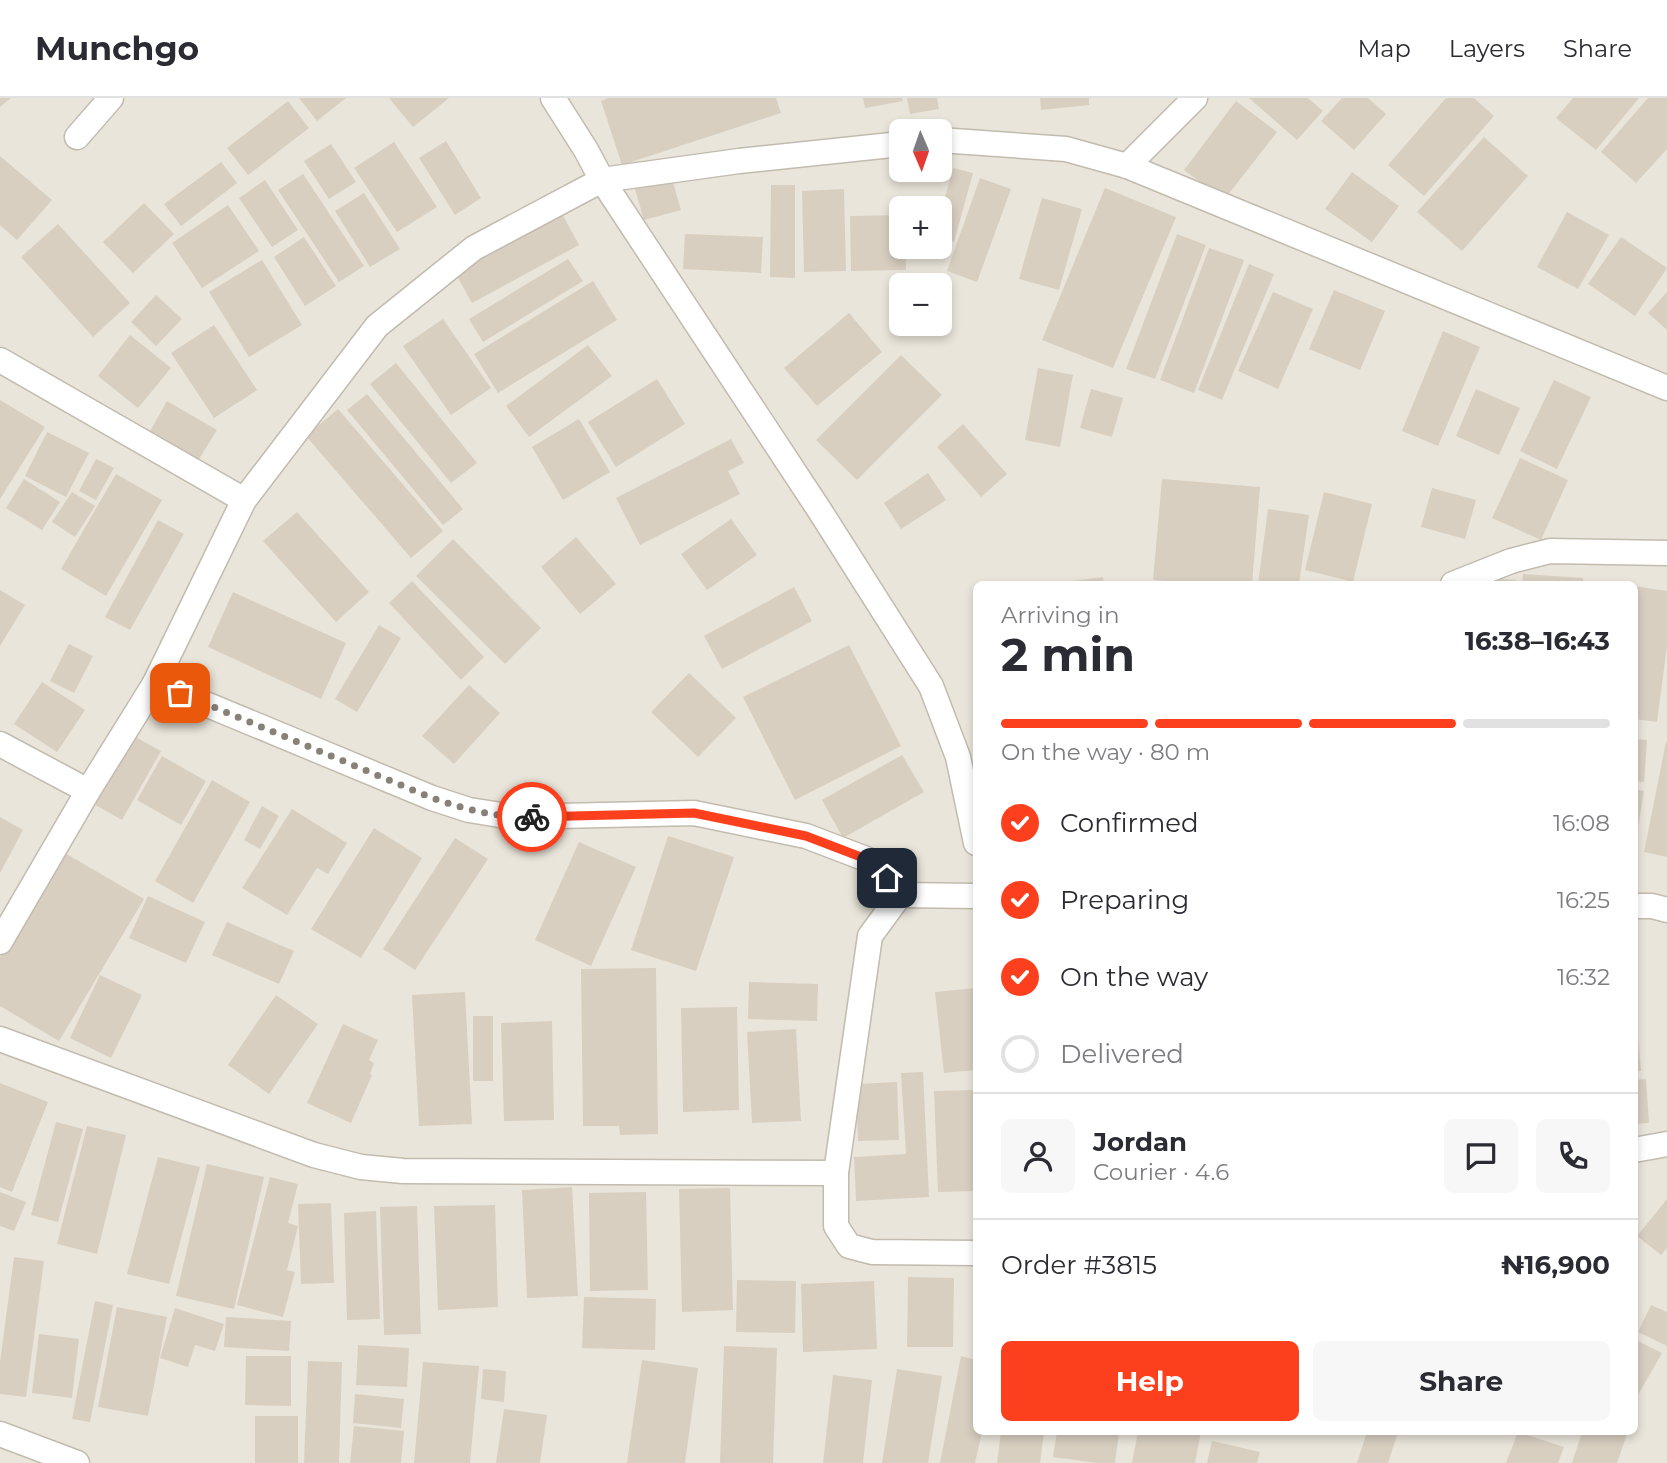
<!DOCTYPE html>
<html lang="en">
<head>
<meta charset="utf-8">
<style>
  body { margin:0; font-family:Montserrat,sans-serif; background:#f7f7f7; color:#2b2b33; height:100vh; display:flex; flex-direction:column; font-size:26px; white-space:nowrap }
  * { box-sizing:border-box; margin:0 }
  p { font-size:23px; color:#7c7c81 }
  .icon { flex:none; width:38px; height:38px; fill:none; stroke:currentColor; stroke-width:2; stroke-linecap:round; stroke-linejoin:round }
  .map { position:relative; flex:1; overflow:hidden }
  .drawer { position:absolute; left:973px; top:483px; width:665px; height:854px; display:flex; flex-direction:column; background:#fff; border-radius:10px; box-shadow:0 4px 10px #0003 }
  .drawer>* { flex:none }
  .needle { width:46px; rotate:178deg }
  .buttons { position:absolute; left:889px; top:21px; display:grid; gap:14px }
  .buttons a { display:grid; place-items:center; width:63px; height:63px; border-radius:10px; background:#fff; box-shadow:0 4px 10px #0003; font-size:35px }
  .pin { position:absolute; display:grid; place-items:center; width:60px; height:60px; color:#fff; margin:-30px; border-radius:14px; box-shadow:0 4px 10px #0006 }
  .courier { position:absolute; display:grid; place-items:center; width:70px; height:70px; margin:-35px; border:5px solid #fc3f1d; border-radius:50%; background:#fff; color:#222; box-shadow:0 2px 9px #0007 }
  .summary em { font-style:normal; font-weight:700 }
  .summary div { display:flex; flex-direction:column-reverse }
  .summary { display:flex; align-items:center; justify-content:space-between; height:119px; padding:0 28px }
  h1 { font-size:46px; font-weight:700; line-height:52px }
  .bar { display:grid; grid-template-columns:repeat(4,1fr); gap:10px 7px; align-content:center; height:84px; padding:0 28px }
  .bar i { height:9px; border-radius:5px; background:#e1e1e2 }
  .bar .selected { background:#fc3f1d }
  .bar p { grid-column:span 4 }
  .line { display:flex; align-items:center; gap:18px; padding:0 28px; border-top:2px solid #e1e1e2 }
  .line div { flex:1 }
  .round { display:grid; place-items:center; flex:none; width:74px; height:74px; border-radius:10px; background:#f7f7f7 }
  ol { padding:0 28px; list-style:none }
  li { display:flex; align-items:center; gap:21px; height:77px }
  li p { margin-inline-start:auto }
  li .icon { padding:7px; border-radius:50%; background:#fc3f1d; color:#fff; stroke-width:4 }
  li:last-child { color:#7c7c81 }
  li i { width:38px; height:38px; border:4px solid #e1e1e2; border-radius:50% }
  .button { display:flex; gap:14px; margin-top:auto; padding:14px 28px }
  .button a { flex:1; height:80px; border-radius:10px; background:#fc3f1d; color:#fff; font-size:28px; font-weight:700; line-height:80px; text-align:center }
  .button a+a { background:#f7f7f7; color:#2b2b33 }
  header { display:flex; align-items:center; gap:42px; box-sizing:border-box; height:98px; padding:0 35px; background:#fff; border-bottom:2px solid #e1e1e2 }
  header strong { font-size:33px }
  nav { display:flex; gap:38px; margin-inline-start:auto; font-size:24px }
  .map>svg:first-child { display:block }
  .residential { fill:#eae5da; fill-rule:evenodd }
  .building { fill:#d8cfc1 }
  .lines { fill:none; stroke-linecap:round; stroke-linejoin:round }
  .minor-casing { stroke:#c2bbae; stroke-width:27 }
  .minor { stroke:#fff; stroke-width:24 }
  .done { stroke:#878178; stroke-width:7; stroke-dasharray:0 12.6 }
  .route { stroke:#fc3f1d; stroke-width:9 }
</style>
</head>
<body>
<header>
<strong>Munchgo</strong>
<nav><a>Map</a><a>Layers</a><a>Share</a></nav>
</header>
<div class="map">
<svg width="1667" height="1365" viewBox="0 0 1667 1365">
  <rect width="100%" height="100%" fill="#f6f3ec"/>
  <!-- residential -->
  <path class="residential" d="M0 0H1667V1365H0ZM901 33H940V72H901ZM901 110H940V149H901ZM901 187H940V226H901ZM976 486H1634V1334H976Z"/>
  <!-- building -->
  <g class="building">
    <polygon points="0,0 11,0 0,9"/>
    <polygon points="299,0 346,0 317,23"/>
    <polygon points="389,0 449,0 413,29"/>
    <polygon points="608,0 776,0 781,15 622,67 601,3"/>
    <polygon points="863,0 902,0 903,3 865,10"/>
    <polygon points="907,0 937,0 939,11 910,16"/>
    <polygon points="1040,0 1089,0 1089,7 1041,12"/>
    <polygon points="1249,0 1308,0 1323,13 1297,42"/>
    <polygon points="1342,0 1368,0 1386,16 1354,52 1321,23"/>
    <polygon points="1446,0 1474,0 1494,18 1424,98 1388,67"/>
    <polygon points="1573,0 1639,0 1596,52 1556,20"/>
    <polygon points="1648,0 1667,0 1667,51 1636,85 1601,54"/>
    <polygon points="288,3 309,30 248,77 227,50"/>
    <polygon points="1236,3 1277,34 1224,102 1184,72"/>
    <polygon points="1484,39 1528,78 1462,153 1417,114"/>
    <polygon points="446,43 481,100 455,117 419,60"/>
    <polygon points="394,44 437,109 397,134 354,70"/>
    <polygon points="331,46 356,84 329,101 304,63"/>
    <polygon points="0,58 52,102 17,142 0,127"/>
    <polygon points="221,64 237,85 181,128 164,106"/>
    <polygon points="953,70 973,75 954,144 940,140 940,118"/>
    <polygon points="1352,74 1399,108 1372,144 1325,111"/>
    <polygon points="303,76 364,168 339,184 278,92"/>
    <polygon points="980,80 1011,91 977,184 947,173"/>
    <polygon points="672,81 681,112 644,122 635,91"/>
    <polygon points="265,82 298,132 272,149 239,100"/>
    <polygon points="771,87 795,87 795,180 770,179"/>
    <polygon points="1105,90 1176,119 1113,270 1042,242"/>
    <polygon points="844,91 846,173 804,174 802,93"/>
    <polygon points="364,95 400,151 370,169 335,113"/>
    <polygon points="1042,100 1082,111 1059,192 1019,181"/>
    <polygon points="144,105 174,136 133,175 103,144"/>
    <polygon points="228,107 259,153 202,190 172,145"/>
    <polygon points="560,112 579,147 472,205 453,171"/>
    <polygon points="1567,114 1609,137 1578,191 1537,169"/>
    <polygon points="901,117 901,149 905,149 906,172 851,173 850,118"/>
    <polygon points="58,126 130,205 93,239 21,159"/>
    <polygon points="685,136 763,139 761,175 683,171"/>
    <polygon points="1177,136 1206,147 1155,281 1126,271"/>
    <polygon points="304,139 336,188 305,208 274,159"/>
    <polygon points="1621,139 1667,170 1635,218 1588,186"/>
    <polygon points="1209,150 1244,162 1194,295 1160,282"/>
    <polygon points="568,161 583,183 483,244 469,221"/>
    <polygon points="262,162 302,227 249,259 209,194"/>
    <polygon points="1249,166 1274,176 1222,302 1198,292"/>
    <polygon points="593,183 617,222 498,295 474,256"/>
    <polygon points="1334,192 1385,213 1360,272 1309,251"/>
    <polygon points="1273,194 1313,211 1278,291 1238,273"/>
    <polygon points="1667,194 1667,232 1648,215"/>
    <polygon points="156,197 182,221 156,248 131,224"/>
    <polygon points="849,215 882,254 817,308 784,270"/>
    <polygon points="443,221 491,290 451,317 403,248"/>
    <polygon points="214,227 257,292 214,320 171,255"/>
    <polygon points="1443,233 1480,249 1438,348 1402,333"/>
    <polygon points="130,237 171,270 138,310 98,278"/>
    <polygon points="588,247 612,278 529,339 506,308"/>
    <polygon points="901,257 942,297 857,382 816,342"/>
    <polygon points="396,265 477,365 451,385 370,286"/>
    <polygon points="1038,270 1073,277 1060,349 1025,342"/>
    <polygon points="657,281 685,326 616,369 588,324"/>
    <polygon points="1554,282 1591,299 1557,371 1520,353"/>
    <polygon points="1091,291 1123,300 1112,339 1080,330"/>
    <polygon points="1476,291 1520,310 1499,357 1456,338"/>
    <polygon points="367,296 463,411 443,427 347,312"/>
    <polygon points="0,302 45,329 0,401"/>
    <polygon points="167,303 217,332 199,361 150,333"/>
    <polygon points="338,311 443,433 411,460 306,338"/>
    <polygon points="579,321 610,374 563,402 532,349"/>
    <polygon points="963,326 1007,376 981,399 937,349"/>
    <polygon points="47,334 89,355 66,399 25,378"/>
    <polygon points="731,341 744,365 728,373 740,396 640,447 616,400"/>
    <polygon points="1520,360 1568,382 1541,442 1492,420"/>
    <polygon points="96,361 114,370 96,402 79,393"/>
    <polygon points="928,375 946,402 901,431 884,405"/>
    <polygon points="116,376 162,402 106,498 61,471"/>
    <polygon points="24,381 60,404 42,432 6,410"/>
    <polygon points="1162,381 1260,389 1252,486 1207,486 1153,482"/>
    <polygon points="1432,390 1476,402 1465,441 1421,429"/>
    <polygon points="72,394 95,408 75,439 52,424"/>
    <polygon points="1324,394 1372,406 1353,484 1305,472"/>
    <polygon points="1268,411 1309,417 1299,486 1258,486"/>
    <polygon points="297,414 369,494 336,524 263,443"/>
    <polygon points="731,421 757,457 707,492 681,456"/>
    <polygon points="158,422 184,436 130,532 105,519"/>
    <polygon points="576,439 616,486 580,516 541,469"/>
    <polygon points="453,441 541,530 505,566 416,478"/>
    <polygon points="1523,476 1583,480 1583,486 1522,486"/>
    <polygon points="1103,479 1104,486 1056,486 1056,485"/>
    <polygon points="1480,479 1516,482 1515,486 1479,486"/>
    <polygon points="412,483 484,559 461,582 389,505"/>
    <polygon points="1634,488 1667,493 1667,548 1657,624 1634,621"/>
    <polygon points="794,489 812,523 722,571 704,538"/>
    <polygon points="0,492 25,507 0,548"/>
    <polygon points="233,494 346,545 321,601 208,549"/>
    <polygon points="379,527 401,540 357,614 335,601"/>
    <polygon points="69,546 93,558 74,595 50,583"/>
    <polygon points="849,547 901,648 795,702 743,599"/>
    <polygon points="689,575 736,620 698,659 651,614"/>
    <polygon points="42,584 85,612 57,654 14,626"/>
    <polygon points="469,587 500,615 454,666 422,638"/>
    <polygon points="130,636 161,653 122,722 92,705"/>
    <polygon points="1634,641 1647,642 1644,684 1634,683"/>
    <polygon points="1666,644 1667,644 1667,759 1644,754"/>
    <polygon points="902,657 924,694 843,740 822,702"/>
    <polygon points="162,658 206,683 181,727 137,702"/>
    <polygon points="212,682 250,704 193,805 155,783"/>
    <polygon points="1634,691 1644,693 1636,742 1634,741"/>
    <polygon points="262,708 279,718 260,751 244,742"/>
    <polygon points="292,711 347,745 328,776 317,770 287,817 242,790"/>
    <polygon points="0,719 23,732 0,775"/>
    <polygon points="374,730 422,760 361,860 311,831"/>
    <polygon points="668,738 734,759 696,873 631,852"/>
    <polygon points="455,740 488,761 415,872 383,851"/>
    <polygon points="579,744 636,769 591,868 535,842"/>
    <polygon points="63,754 144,801 59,943 0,908 0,859"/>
    <polygon points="148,798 205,824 186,865 129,840"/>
    <polygon points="227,824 294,853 279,886 212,857"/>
    <polygon points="656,870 658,1036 620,1037 619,1028 583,1028 581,871"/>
    <polygon points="100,877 142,897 111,960 70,940"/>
    <polygon points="749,884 818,886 817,923 748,921"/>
    <polygon points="976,890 976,972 944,975 935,894"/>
    <polygon points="465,894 472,1026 419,1028 412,897"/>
    <polygon points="276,897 318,926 269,996 228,967"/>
    <polygon points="737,909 739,1012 683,1014 681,910"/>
    <polygon points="1634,917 1636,917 1641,973 1634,973"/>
    <rect x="473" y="918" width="20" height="65"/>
    <polygon points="552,923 554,1022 504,1023 501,925"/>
    <polygon points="343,926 378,942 369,962 374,965 370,976 372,977 351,1025 307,1005"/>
    <polygon points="796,931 801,1023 752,1025 747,934"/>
    <polygon points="923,974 929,1099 856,1103 854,1059 906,1056 901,975"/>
    <polygon points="1646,981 1649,1025 1634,1026 1634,982"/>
    <polygon points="897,984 899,1042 858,1043 856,986"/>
    <polygon points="0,985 48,1004 12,1094 0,1089"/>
    <polygon points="976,992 976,1093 938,1094 934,993"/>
    <polygon points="56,1024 83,1031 58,1124 31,1117"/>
    <polygon points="87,1028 126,1037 97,1156 57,1146"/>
    <polygon points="158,1059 200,1069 169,1186 127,1176"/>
    <polygon points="207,1066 264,1079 234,1211 176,1198"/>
    <polygon points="270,1079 298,1086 288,1125 298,1128 287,1172 295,1174 283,1219 237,1207"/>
    <polygon points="572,1089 578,1198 527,1200 522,1092"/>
    <polygon points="730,1090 733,1212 682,1214 679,1091"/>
    <polygon points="0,1094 26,1104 14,1133 0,1128"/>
    <polygon points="646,1094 648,1192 590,1193 589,1095"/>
    <polygon points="1667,1101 1667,1150 1661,1157 1637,1138"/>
    <polygon points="331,1105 334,1185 301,1186 298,1106"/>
    <polygon points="495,1107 498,1209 438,1212 434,1108"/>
    <polygon points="417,1108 421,1236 384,1237 380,1109"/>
    <polygon points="376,1113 380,1221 347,1222 344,1115"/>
    <polygon points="14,1159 44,1163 26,1299 0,1296 0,1264"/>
    <polygon points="908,1179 954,1180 953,1249 907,1249"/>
    <polygon points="737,1182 796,1183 795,1235 736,1234"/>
    <polygon points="874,1183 877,1251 803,1254 801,1186"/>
    <polygon points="584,1199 656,1201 655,1252 582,1250"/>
    <polygon points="95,1203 113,1207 90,1324 72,1321"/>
    <polygon points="1651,1207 1667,1214 1667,1248 1638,1234"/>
    <polygon points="117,1209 167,1219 148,1318 98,1309"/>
    <polygon points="175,1210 224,1226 215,1253 195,1247 188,1269 160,1260"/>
    <polygon points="226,1219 291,1223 289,1253 224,1249"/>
    <polygon points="39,1236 79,1241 72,1300 32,1295"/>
    <polygon points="1634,1241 1662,1255 1634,1304"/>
    <polygon points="358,1247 409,1250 407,1289 356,1287"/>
    <polygon points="724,1248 777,1250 773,1365 720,1365"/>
    <polygon points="246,1258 291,1258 291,1308 245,1307"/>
    <polygon points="961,1258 976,1262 976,1334 982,1334 975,1365 940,1365"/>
    <polygon points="642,1262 698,1270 685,1365 627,1365"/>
    <polygon points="308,1263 342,1264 339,1365 304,1365"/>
    <polygon points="423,1264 479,1268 470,1365 414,1365"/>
    <polygon points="483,1271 506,1273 504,1304 481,1301"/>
    <polygon points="897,1271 942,1278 928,1365 882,1365"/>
    <polygon points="833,1277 872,1282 863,1365 823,1365"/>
    <polygon points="355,1296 404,1301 401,1330 353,1325"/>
    <polygon points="504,1311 547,1317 540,1365 496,1365"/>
    <rect x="255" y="1318" width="43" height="47"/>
    <polygon points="354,1328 404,1333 401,1365 350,1365"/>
    <polygon points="1001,1334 1044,1334 1040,1365 997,1365"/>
    <polygon points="1057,1334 1119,1334 1115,1365 1097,1365 1053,1359"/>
    <polygon points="1138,1334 1201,1334 1195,1365 1132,1365"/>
    <polygon points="1367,1334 1398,1334 1388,1365 1357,1365"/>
    <polygon points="1518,1334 1564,1349 1558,1365 1506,1365"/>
    <polygon points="1582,1334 1617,1334 1627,1336 1617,1365 1572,1365"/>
    <polygon points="1212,1343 1260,1354 1257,1365 1207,1365"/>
  </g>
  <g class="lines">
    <defs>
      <g id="minor">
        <polyline points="553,0 586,52 602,82 820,413 931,588 958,659 976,745"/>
        <polyline points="77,39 111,0"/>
        <polyline points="940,42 1066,51 1127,68 1667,290"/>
        <polyline points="1127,68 1195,0"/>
        <polyline points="0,262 244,402"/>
        <polyline points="1453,486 1511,463 1550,453 1667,455"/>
        <polyline points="155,585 432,700 469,712 513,719 694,715 806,738 874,764 900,797 976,798"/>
        <polyline points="0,646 88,693"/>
        <polyline points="1634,808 1652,808 1667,812"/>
        <polyline points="0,844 88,693 155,585 244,402 377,228 474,150 602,82 739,63 901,46"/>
        <polyline points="0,941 314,1057 361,1069 403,1073 836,1075 836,1128 849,1148 872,1154 976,1155"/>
        <polyline points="1634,1052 1667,1046"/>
        <polyline points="836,1075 870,838 900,797"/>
        <polyline points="0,1336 77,1365"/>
      </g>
    </defs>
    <!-- minor casing -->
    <use href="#minor" class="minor-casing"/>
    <!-- minor -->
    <use href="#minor" class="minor"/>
  </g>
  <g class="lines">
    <!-- done -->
    <path class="done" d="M180 595 432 700C465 711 497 720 532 719"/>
    <!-- route -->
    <polyline class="route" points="532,719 694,715 806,738 874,764 887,780"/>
  </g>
</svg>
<div class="buttons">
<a><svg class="needle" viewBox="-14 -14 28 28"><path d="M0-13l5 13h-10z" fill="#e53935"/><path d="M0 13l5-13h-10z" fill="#7c7c81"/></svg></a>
<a>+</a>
<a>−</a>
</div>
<div class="pin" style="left:180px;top:595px;background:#ea580c"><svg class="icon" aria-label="bag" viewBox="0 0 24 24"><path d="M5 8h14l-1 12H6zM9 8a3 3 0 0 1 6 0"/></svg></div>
<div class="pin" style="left:887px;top:780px;background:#1f2937"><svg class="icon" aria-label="home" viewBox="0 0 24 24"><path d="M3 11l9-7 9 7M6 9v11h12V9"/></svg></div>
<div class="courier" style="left:532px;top:719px"><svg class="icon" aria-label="bike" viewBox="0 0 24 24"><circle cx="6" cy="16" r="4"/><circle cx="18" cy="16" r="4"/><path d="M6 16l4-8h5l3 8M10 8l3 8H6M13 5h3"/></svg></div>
<section class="drawer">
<div class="summary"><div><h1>2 min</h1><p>Arriving in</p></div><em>16:38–16:43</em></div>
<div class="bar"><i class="selected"></i><i class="selected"></i><i class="selected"></i><i></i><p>On the way · 80 m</p></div>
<ol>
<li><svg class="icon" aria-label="check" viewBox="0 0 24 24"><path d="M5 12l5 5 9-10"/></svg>Confirmed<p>16:08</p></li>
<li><svg class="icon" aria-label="check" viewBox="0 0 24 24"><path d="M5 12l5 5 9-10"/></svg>Preparing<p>16:25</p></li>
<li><svg class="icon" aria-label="check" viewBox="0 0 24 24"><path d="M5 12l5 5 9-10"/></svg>On the way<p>16:32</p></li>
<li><i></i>Delivered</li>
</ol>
<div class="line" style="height:126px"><a class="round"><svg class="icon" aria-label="person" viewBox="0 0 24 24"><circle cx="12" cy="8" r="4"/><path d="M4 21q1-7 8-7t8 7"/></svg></a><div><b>Jordan</b><p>Courier · 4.6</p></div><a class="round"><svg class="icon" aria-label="chat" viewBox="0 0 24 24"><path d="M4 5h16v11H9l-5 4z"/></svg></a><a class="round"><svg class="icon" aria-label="phone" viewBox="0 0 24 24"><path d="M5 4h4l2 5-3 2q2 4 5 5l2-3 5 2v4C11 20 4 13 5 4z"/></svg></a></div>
<div class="line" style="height:91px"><div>Order #3815</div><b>₦16,900</b></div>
<div class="button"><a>Help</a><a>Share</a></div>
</section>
</div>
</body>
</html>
